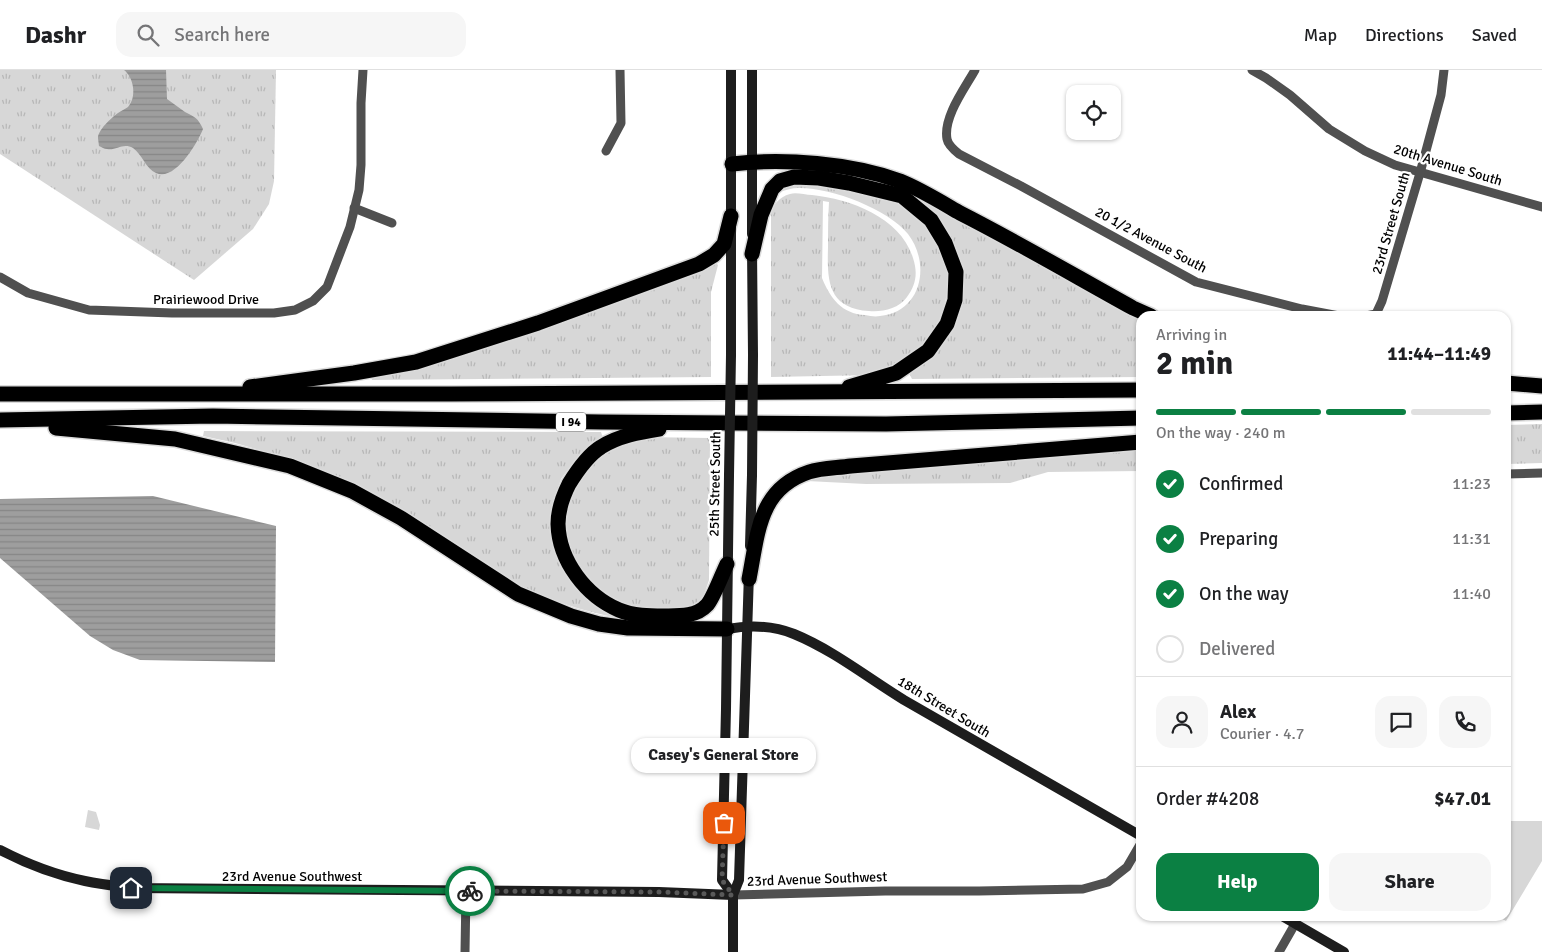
<!DOCTYPE html>
<html lang="en">
<head>
<meta charset="utf-8">
<style>
  body { margin:0; font-family:Signika,sans-serif; background:#f6f6f6; color:#202124; height:100vh; display:flex; flex-direction:column; font-size:19px; white-space:nowrap }
  * { box-sizing:border-box; margin:0 }
  p { font-size:16px; color:#757577 }
  .icon { flex:none; width:28px; height:28px; fill:none; stroke:currentColor; stroke-width:2; stroke-linecap:round; stroke-linejoin:round }
  .map { position:relative; flex:1; overflow:hidden }
  .panel { position:absolute; left:1136px; top:241px; width:375px; height:610px; display:flex; flex-direction:column; background:#fff; border-radius:15px; box-shadow:0 1px 4px #0004 }
  .panel>* { flex:none }
  .controls { position:absolute; left:1066px; top:15px; display:grid; gap:10px }
  .controls a { display:grid; place-items:center; width:55px; height:55px; border-radius:10px; background:#fff; box-shadow:0 1px 4px #0004; font-size:25px }
  .pin { position:absolute; display:grid; place-items:center; width:42px; height:42px; color:#fff; margin:-21px; border-radius:10px; box-shadow:0 2px 8px #0006 }
  .courier { position:absolute; display:grid; place-items:center; width:50px; height:50px; margin:-25px; border:4px solid #0b8043; border-radius:50%; background:#fff; color:#222; box-shadow:0 1px 6px #0007 }
  .bubble { position:absolute; height:35px; border-radius:15px; background:#fff; box-shadow:0 1px 4px #0004; font-size:16px; font-weight:700; line-height:35px; text-align:center }
  .head em { font-style:normal; font-weight:700 }
  .head div { display:flex; flex-direction:column-reverse }
  .head { display:flex; align-items:center; justify-content:space-between; height:85px; padding:0 20px }
  h1 { font-size:32px; font-weight:700; line-height:38px }
  .bar { display:grid; grid-template-columns:repeat(4,1fr); gap:8px 5px; align-content:center; height:60px; padding:0 20px }
  .bar i { height:6px; border-radius:4px; background:#e0e0e0 }
  .bar .on { background:#0b8043 }
  .bar p { grid-column:span 4 }
  .line { display:flex; align-items:center; gap:12px; padding:0 20px; border-top:1px solid #e0e0e0 }
  .line div { flex:1 }
  .round { display:grid; place-items:center; flex:none; width:52px; height:52px; border-radius:15px; background:#f6f6f6 }
  ol { padding:0 20px; list-style:none }
  li { display:flex; align-items:center; gap:15px; height:55px }
  li p { margin-inline-start:auto }
  li .icon { padding:5px; border-radius:50%; background:#0b8043; color:#fff; stroke-width:4 }
  li:last-child { color:#757577 }
  li i { width:28px; height:28px; border:2px solid #e0e0e0; border-radius:50% }
  .action { display:flex; gap:10px; margin-top:auto; padding:10px 20px }
  .action a { flex:1; height:58px; border-radius:15px; background:#0b8043; color:#fff; font-size:20px; font-weight:700; line-height:58px; text-align:center }
  .action a+a { background:#f6f6f6; color:#202124 }
  header { display:flex; align-items:center; gap:30px; box-sizing:border-box; height:70px; padding:0 25px; background:#fff; border-bottom:1px solid #e0e0e0 }
  header strong { font-size:24px }
  nav { display:flex; gap:28px; margin-inline-start:auto; font-size:18px }
  .search { width:350px; height:45px; background:#f6f6f6; display:flex; align-items:center; gap:12px; box-sizing:border-box; padding:0 18px; border-radius:15px; color:#757577; font-size:19px }
  .map>svg:first-child { display:block }
  .grass { fill:url(#grass-tufts) }
  .park { fill:#d7d7d7 }
  .water { fill:url(#water-rules) }
  .lines { fill:none; stroke-linecap:round; stroke-linejoin:round }
  .highway-casing { stroke:#dbdbdb; stroke-width:18 }
  .street { stroke:#505050; stroke-width:9 }
  .secondary { stroke:#1d1d1d; stroke-width:10 }
  .highway { stroke:#000; stroke-width:15 }
  .secondary-bridge { stroke:#1d1d1d; stroke-width:10 }
  .done { stroke:#595959; stroke-width:5; stroke-dasharray:0 9 }
  .route { stroke:#0b8043; stroke-width:6 }
  .labels { text-anchor:middle; dominant-baseline:central; stroke-width:4.5; stroke-linejoin:round; paint-order:stroke }
  .shield { fill:#fff; stroke:#4c4c4c; stroke-width:1 }
  .shield-label { font-size:12px; font-weight:bold; fill:#000 }
  .street-label { font-size:14px; fill:#000; stroke:#fff }
</style>
</head>
<body>
<header>
<strong>Dashr</strong>
<div class="search"><svg class="icon" aria-label="search" viewBox="0 0 24 24"><circle cx="10" cy="10" r="6"/><path d="M15 15l6 6"/></svg>Search here</div>
<nav><a>Map</a><a>Directions</a><a>Saved</a></nav>
</header>
<div class="map">
<svg width="1542" height="882" viewBox="0 0 1542 882">
  <defs>
    <pattern id="grass-tufts" width="24" height="20" patternUnits="userSpaceOnUse" patternTransform="scale(1.25)"><rect width="24" height="20" fill="#d7d7d7"/><path d="M3 7l-1-3M5 7V3M7 7l1-3M15 17l-1-3M17 17v-4M19 17l1-3" fill="none" stroke="#b7b7b7"/></pattern>
    <pattern id="water-rules" width="6" height="5" patternUnits="userSpaceOnUse" patternTransform="scale(1.25)"><rect width="6" height="5" fill="#9e9e9e"/><path d="M0 2.5h6" fill="none" stroke="#868686"/></pattern>
  </defs>
  <rect width="100%" height="100%" fill="#fff"/>
  <!-- grass -->
  <g class="grass">
    <polygon points="0,0 276,0 274,111 269,134 253,159 194,210 0,84"/>
    <path d="M792 112 832 114 893 129 905 137 918 146 931 161 941 180 946 194 949 212 943 244 937 258 924 277 905 292 873 305 771 307V146C772 135 779 127 790 124 796 122 805 125 812 125 851 129 901 148 913 188 918 203 916 215 907 227 898 239 883 242 869 241 828 238 827 211 828 178 828 162 828 147 829 132L823 131 822 208C830 228 842 244 865 245 870 246 875 247 880 246 922 242 931 194 908 164 888 139 830 117 798 118 792 118 786 120 780 122L778 119Z"/>
    <polygon points="918,126 1141,248 1141,307 912,309 909,303 960,219 916,130"/>
    <polygon points="716,193 718,195 711,222 711,307 372,310 370,304"/>
    <polygon points="1542,354 1542,393 1506,394 1506,355"/>
    <path d="M204 361 601 362 603 368 590 375 575 390 561 409 555 427 552 448 562 495 576 518 594 533 630 550C591 544 545 529 510 513L280 386 235 373 203 366Z"/>
    <polygon points="642,367 710,368 709,510 704,525 698,532 688,538 679,540 630,537 607,527 573,493 564,462 569,421 602,381"/>
    <polygon points="1141,377 1141,401 1048,402 1010,413 866,414 807,411 810,404"/>
  </g>
  <!-- park -->
  <g class="park">
    <polygon points="88,740 96,742 100,755 99,760 85,757"/>
    <polygon points="1506,751 1542,751 1542,791 1506,851 1497,846 1506,846"/>
  </g>
  <!-- water -->
  <g class="water">
    <path d="M124 0H166L167 29C173 33 179 38 185 42 195 47 198 48 203 59 198 72 175 112 156 103 146 99 142 84 133 78 123 72 116 81 107 79 104 79 102 77 99 76 99 75 98 69 98 68 98 60 111 48 118 43 121 41 125 39 128 37 137 27 134 8 124 0Z"/>
    <polygon points="153,426 276,456 275,592 140,590 113,580 90,566 0,488 0,429"/>
  </g>
  <g class="lines">
    <defs>
      <g id="highway">
        <path d="M732 94C784 88 850 93 900 111 920 119 941 132 960 143 1019 173 1075 206 1133 238L1151 246"/>
        <polyline points="752,184 761,145 772,119 780,111 794,107 819,108 849,113 902,126 931,150 945,173 956,202 955,230 947,254 928,281 896,303 849,317"/>
        <polyline points="1506,313 1542,316"/>
        <polyline points="250,317 354,303 416,292 538,253 699,194 714,185 724,174 731,146"/>
        <polyline points="0,324 451,324 1141,320"/>
        <polyline points="1506,343 1542,342"/>
        <polyline points="0,350 213,346 601,352 886,354 1141,348"/>
        <polyline points="56,358 175,369 290,396 352,421 401,448 518,524 571,546 599,554 628,558 727,559"/>
        <path d="M659 359C640 362 618 366 601 377 588 385 577 401 569 414 563 426 558 441 558 454 559 491 586 526 619 540 633 546 650 546 664 546 679 546 696 547 707 535 713 529 723 502 727 494"/>
        <path d="M749 509C758 464 758 419 809 402 821 398 837 398 851 396L1141 372"/>
      </g>
    </defs>
    <!-- highway casing -->
    <use href="#highway" class="highway-casing"/>
    <!-- street -->
    <g class="street">
      <path d="M975 0C965 18 943 47 947 69 948 75 954 80 959 84L1021 116 1196 212 1302 239 1339 246"/>
      <polyline points="1252,0 1266,8 1290,25 1329,59 1365,81 1395,95 1542,137"/>
      <polyline points="606,81 621,53 620,0"/>
      <polyline points="354,138 392,153"/>
      <polyline points="0,207 28,223 89,240 172,243 274,243 295,240 313,231 327,217 350,157 359,120 361,95 361,33 363,0"/>
      <polyline points="1366,246 1376,244 1382,231 1420,103 1441,25 1444,0"/>
      <polyline points="1506,404 1542,403"/>
      <polyline points="733,825 885,821 979,821 1083,819 1108,812 1127,797 1141,773"/>
      <polyline points="465,882 466,821"/>
      <polyline points="1279,882 1295,854"/>
    </g>
    <!-- secondary -->
    <g class="secondary">
      <polyline points="731,0 731,285"/>
      <polyline points="752,164 752,0"/>
      <polyline points="752,179 753,285"/>
      <polyline points="729,405 726,639 722,810 733,825"/>
      <polyline points="750,476 752,405"/>
      <path d="M727 559C749 555 772 555 794 564 833 580 868 608 904 630 983 676 1062 721 1141 766"/>
      <path d="M0 780C27 794 55 805 85 811 100 814 116 816 131 818L659 822 733 825"/>
      <polyline points="1282,846 1344,882"/>
      <polyline points="733,882 733,825 739,810 749,503"/>
    </g>
    <!-- highway -->
    <use href="#highway" class="highway"/>
    <!-- secondary-bridge -->
    <g class="secondary-bridge">
      <polyline points="729,405 731,285"/>
      <polyline points="752,405 753,285"/>
    </g>
  </g>
  <g class="lines">
    <!-- done -->
    <polyline class="done" points="470,821 659,822 733,825 722,810 724,753"/>
    <!-- route -->
    <polyline class="route" points="131,818 470,821"/>
  </g>
  <g class="labels">
    <!-- shield labels -->
    <rect class="shield" x="556" y="342.5" width="30" height="19" rx="4"/>
    <g class="shield-label">
      <text x="571" y="352">I 94</text>
    </g>
    <!-- street labels -->
    <g class="street-label">
      <text transform="translate(1448 95) rotate(17)">20th Avenue South</text>
      <text transform="translate(1391 153) rotate(-74)">23rd Street South</text>
      <text transform="translate(1151 170) rotate(28)">20 1/2 Avenue South</text>
      <text x="206" y="229">Prairiewood Drive</text>
      <text transform="translate(715 414) rotate(-89)">25th Street South</text>
      <text transform="translate(944 637) rotate(31)">18th Street South</text>
      <text x="292" y="806">23rd Avenue Southwest</text>
      <text transform="translate(817 809) rotate(-2)">23rd Avenue Southwest</text>
    </g>
  </g>
</svg>
<div class="controls">
<a><svg class="icon" aria-label="locate" viewBox="0 0 24 24"><circle cx="12" cy="12" r="6"/><path d="M12 2v4M12 18v4M2 12h4M18 12h4"/></svg></a>
</div>
<div class="pin" style="left:724px;top:753px;background:#ea580c"><svg class="icon" aria-label="bag" viewBox="0 0 24 24"><path d="M5 8h14l-1 12H6zM9 8a3 3 0 0 1 6 0"/></svg></div>
<div class="pin" style="left:131px;top:818px;background:#1f2937"><svg class="icon" aria-label="home" viewBox="0 0 24 24"><path d="M3 11l9-7 9 7M6 9v11h12V9"/></svg></div>
<div class="courier" style="left:470px;top:821px"><svg class="icon" aria-label="bike" viewBox="0 0 24 24"><circle cx="6" cy="16" r="4"/><circle cx="18" cy="16" r="4"/><path d="M6 16l4-8h5l3 8M10 8l3 8H6M13 5h3"/></svg></div>
<div class="bubble" style="left:631px;top:668px;width:185px">Casey's General Store</div>
<section class="panel">
<div class="head"><div><h1>2 min</h1><p>Arriving in</p></div><em>11:44–11:49</em></div>
<div class="bar"><i class="on"></i><i class="on"></i><i class="on"></i><i></i><p>On the way · 240 m</p></div>
<ol>
<li><svg class="icon" aria-label="check" viewBox="0 0 24 24"><path d="M5 12l5 5 9-10"/></svg>Confirmed<p>11:23</p></li>
<li><svg class="icon" aria-label="check" viewBox="0 0 24 24"><path d="M5 12l5 5 9-10"/></svg>Preparing<p>11:31</p></li>
<li><svg class="icon" aria-label="check" viewBox="0 0 24 24"><path d="M5 12l5 5 9-10"/></svg>On the way<p>11:40</p></li>
<li><i></i>Delivered</li>
</ol>
<div class="line" style="height:90px"><a class="round"><svg class="icon" aria-label="person" viewBox="0 0 24 24"><circle cx="12" cy="8" r="4"/><path d="M4 21q1-7 8-7t8 7"/></svg></a><div><b>Alex</b><p>Courier · 4.7</p></div><a class="round"><svg class="icon" aria-label="chat" viewBox="0 0 24 24"><path d="M4 5h16v11H9l-5 4z"/></svg></a><a class="round"><svg class="icon" aria-label="phone" viewBox="0 0 24 24"><path d="M5 4h4l2 5-3 2q2 4 5 5l2-3 5 2v4C11 20 4 13 5 4z"/></svg></a></div>
<div class="line" style="height:65px"><div>Order #4208</div><b>$47.01</b></div>
<div class="action"><a>Help</a><a>Share</a></div>
</section>
</div>
</body>
</html>
